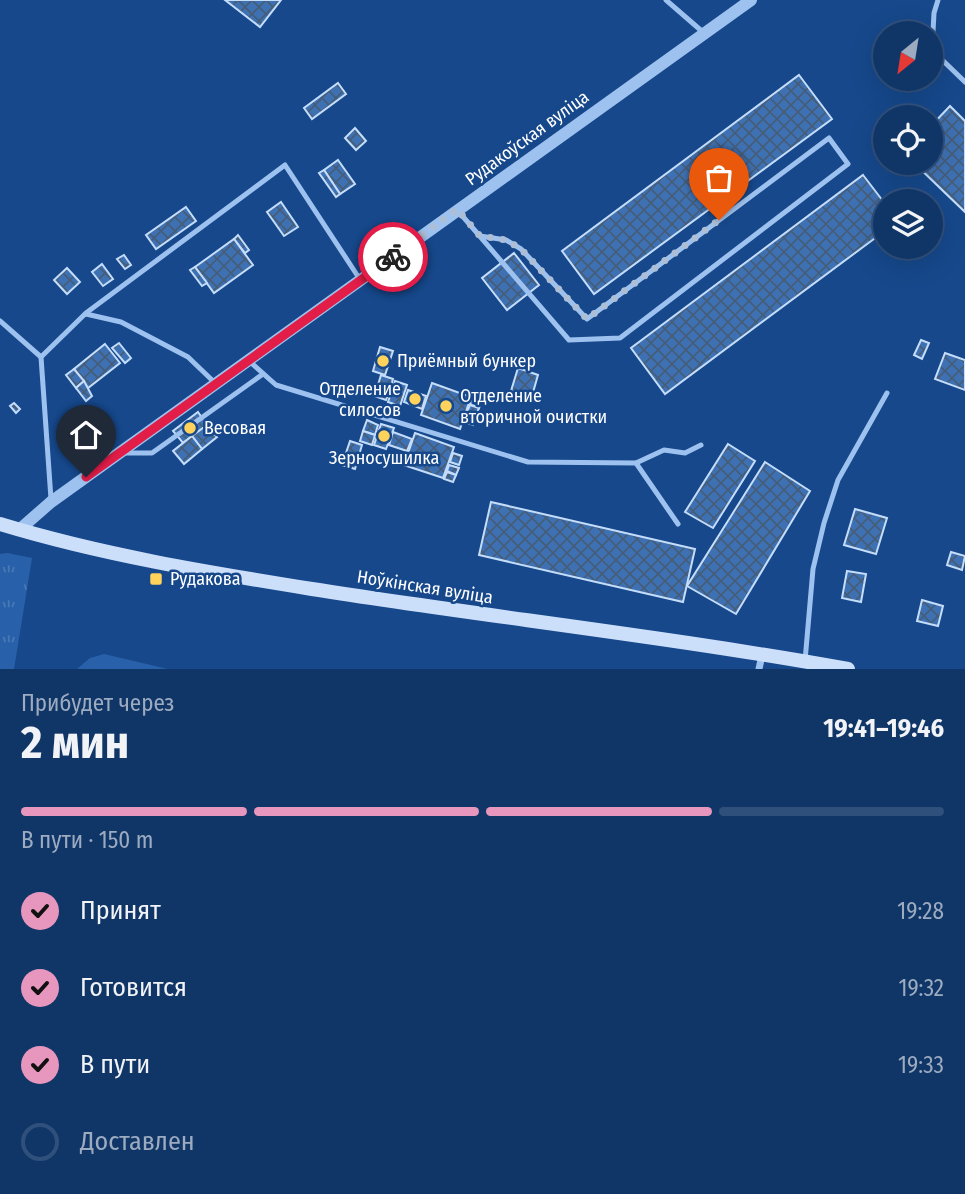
<!DOCTYPE html>
<html lang="ru">
<head>
<meta charset="utf-8">
<style>
  body { margin:0; font-family:"Fira Sans Condensed",sans-serif; background:#1e4171; color:#f1f3f6; height:100vh; display:flex; flex-direction:column; font-size:26px; white-space:nowrap }
  * { box-sizing:border-box; margin:0 }
  p { font-size:23px; color:#9cabc0 }
  .icon { flex:none; width:38px; height:38px; fill:none; stroke:currentColor; stroke-width:2; stroke-linecap:round; stroke-linejoin:round }
  .map { position:relative; height:669px; overflow:hidden }
  .sheet { display:flex; flex-direction:column; background:#103668; flex:1 }
  .sheet>* { flex:none }
  .needle { width:46px; rotate:210deg }
  .tools { position:absolute; left:873px; top:21px; display:grid; gap:14px }
  .tools a { display:grid; place-items:center; width:70px; height:70px; border-radius:50%; background:#103668; box-shadow:0 7px 28px #0002,0 0 0 2px #30507c; font-size:35px }
  .pin { position:absolute; display:grid; place-items:center; width:60px; height:60px; color:#fff; margin:-72px -30px; border-radius:50% 50% 50% 0; rotate:-45deg; box-shadow:0 0 7px #0007 }
  .pin .icon { rotate:45deg }
  .courier { position:absolute; display:grid; place-items:center; width:70px; height:70px; margin:-35px; border:5px solid #e11d48; border-radius:50%; background:#fff; color:#222; box-shadow:0 2px 9px #0007 }
  .summary em { font-style:normal; font-weight:700 }
  .summary div { display:flex; flex-direction:column-reverse }
  .summary { display:flex; align-items:center; justify-content:space-between; height:119px; padding:0 21px }
  h1 { font-size:46px; font-weight:700; line-height:52px }
  .bar { display:grid; grid-template-columns:repeat(4,1fr); gap:10px 7px; align-content:center; height:84px; padding:0 21px }
  .bar i { height:9px; border-radius:5px; background:#30507c }
  .bar .selected { background:#e797bd }
  .bar p { grid-column:span 4 }
  ol { padding:0 21px; list-style:none }
  li { display:flex; align-items:center; gap:21px; height:77px }
  li p { margin-inline-start:auto }
  li .icon { padding:7px; border-radius:50%; background:#e797bd; color:#111; stroke-width:4 }
  li:last-child { color:#9cabc0 }
  li i { width:38px; height:38px; border:4px solid #30507c; border-radius:50% }
  .map>svg:first-child { display:block }
  .grass { fill:url(#grass-tufts) }
  .pitch { fill:#2861a9 }
  .building { fill:url(#building-cross-hatch); stroke:#c4ddfb; stroke-width:2 }
  .lines { fill:none; stroke-linecap:round; stroke-linejoin:round }
  .service { stroke:#9ec2ef; stroke-width:5 }
  .minor { stroke:#9ec2ef; stroke-width:7 }
  .tertiary { stroke:#9ec2ef; stroke-width:12 }
  .secondary { stroke:#ccdffa; stroke-width:14 }
  .done { stroke:#adbfd6; stroke-width:7; stroke-dasharray:0 12.6 }
  .route { stroke:#e11d48; stroke-width:9 }
  .poi-dot { fill:#ffd25c; stroke:#16488b; stroke-width:2.5 }
  .labels { text-anchor:middle; dominant-baseline:central; stroke-width:5; stroke-linejoin:round; paint-order:stroke }
  .street-label { font-size:18px; fill:#fff; stroke:#16488b }
  .poi-label { font-size:18px; fill:#fff; stroke:#16488b; text-anchor:start }
</style>
</head>
<body>
<div class="map">
<svg width="965" height="669" viewBox="0 0 965 669">
  <defs>
    <pattern id="grass-tufts" width="24" height="20" patternUnits="userSpaceOnUse" patternTransform="scale(1.75)"><rect width="24" height="20" fill="#2861a9"/><path d="M3 7l-1-3M5 7V3M7 7l1-3M15 17l-1-3M17 17v-4M19 17l1-3" fill="none" stroke="#4879b6"/></pattern>
    <pattern id="building-cross-hatch" width="8" height="8" patternUnits="userSpaceOnUse" patternTransform="scale(1.75)"><rect width="8" height="8" fill="#3e71b3"/><path d="M0 0l8 8M0 8l8-8" fill="none" stroke="#465d7a"/></pattern>
  </defs>
  <rect width="100%" height="100%" fill="#16488b"/>
  <!-- grass -->
  <polygon class="grass" points="7,553 32,558 14,669 0,669 0,554"/>
  <!-- pitch -->
  <polygon class="pitch" points="104,654 168,669 77,669 90,658"/>
  <!-- building -->
  <g class="building">
    <polygon points="225,0 281,0 260,27"/>
    <polygon points="799,75 832,119 594,294 562,251"/>
    <polygon points="338,83 346,94 312,119 304,108"/>
    <polygon points="950,106 965,121 965,212 914,163 931,163 931,126"/>
    <polygon points="355,128 366,141 356,150 345,138"/>
    <polygon points="338,160 355,184 340,194 324,170"/>
    <polygon points="324,170 340,194 336,197 319,173"/>
    <polygon points="863,175 886,205 886,230 665,394 631,348"/>
    <polygon points="281,202 298,227 284,236 267,212"/>
    <polygon points="186,207 196,221 156,249 146,235"/>
    <polygon points="931,222 940,234 931,241"/>
    <polygon points="238,235 249,250 245,253 234,239"/>
    <polygon points="234,239 253,265 214,293 195,267"/>
    <polygon points="514,253 539,285 507,310 482,278"/>
    <polygon points="124,255 131,265 125,269 117,259"/>
    <polygon points="102,264 113,279 103,286 92,272"/>
    <polygon points="195,267 207,283 202,286 190,270"/>
    <polygon points="67,268 80,282 67,294 54,280"/>
    <polygon points="921,340 929,343 922,359 914,355"/>
    <polygon points="119,343 131,358 125,363 112,348"/>
    <polygon points="105,344 120,363 88,388 74,369"/>
    <polygon points="380,347 393,351 385,375 373,371"/>
    <polygon points="945,353 965,360 965,390 935,379"/>
    <polygon points="518,368 538,375 532,396 511,391"/>
    <polygon points="74,369 84,381 76,388 66,375"/>
    <polygon points="381,375 393,379 390,390 378,385"/>
    <polygon points="84,381 92,396 86,401 76,388"/>
    <polygon points="395,381 407,385 400,406 388,402"/>
    <polygon points="432,383 471,397 460,429 421,415"/>
    <polygon points="378,385 390,390 386,400 374,396"/>
    <polygon points="408,390 426,396 422,409 404,402"/>
    <polygon points="472,398 481,401 479,408 470,404"/>
    <polygon points="14,403 20,409 16,413 10,406"/>
    <polygon points="470,405 479,408 476,415 467,412"/>
    <polygon points="198,412 207,425 183,443 173,431"/>
    <polygon points="467,414 476,417 473,425 464,422"/>
    <polygon points="367,420 378,425 375,435 363,431"/>
    <polygon points="381,424 394,428 386,449 374,445"/>
    <polygon points="207,425 217,437 202,449 192,436"/>
    <polygon points="363,431 375,435 372,445 360,441"/>
    <polygon points="393,432 412,439 407,451 389,445"/>
    <polygon points="415,433 454,447 443,478 404,465"/>
    <polygon points="192,436 202,449 184,464 173,451"/>
    <polygon points="350,441 362,445 355,469 342,465"/>
    <polygon points="728,444 755,461 713,528 685,512"/>
    <polygon points="453,453 462,456 459,465 450,462"/>
    <polygon points="765,462 810,491 736,614 687,586"/>
    <polygon points="449,465 459,468 456,475 447,471"/>
    <polygon points="447,472 456,475 453,482 444,479"/>
    <polygon points="491,502 695,549 683,602 479,555"/>
    <polygon points="855,509 887,518 876,554 844,545"/>
    <polygon points="951,552 965,556 962,570 947,565"/>
    <polygon points="847,571 866,574 861,602 842,598"/>
    <polygon points="922,600 943,606 938,626 917,621"/>
  </g>
  <g class="lines">
    <!-- service -->
    <g class="service">
      <polyline points="666,0 704,33"/>
      <polyline points="938,0 934,13 932,50 965,82"/>
      <polyline points="459,212 569,340 620,338 848,164 829,138 587,319 521,249 506,240 480,236"/>
      <polyline points="86,314 121,322 188,357 214,382"/>
      <polyline points="0,321 41,357"/>
      <polyline points="249,361 276,385 528,462 636,463 678,524"/>
      <polyline points="124,453 152,453 263,374"/>
      <polyline points="636,463 664,450 685,453 701,445"/>
      <polyline points="51,499 41,357 86,313 285,165 361,281"/>
      <polyline points="805,661 813,569 824,523 838,480 887,393"/>
    </g>
    <!-- minor -->
    <polyline class="minor" points="759,669 762,655"/>
    <!-- tertiary -->
    <polyline class="tertiary" points="19,530 51,502 751,0"/>
    <!-- secondary -->
    <path class="secondary" d="M0 524C102 555 206 572 312 589 490 617 670 637 848 669"/>
  </g>
  <g class="lines">
    <!-- done -->
    <polyline class="done" points="393,257 457,209 480,236 506,240 521,249 587,319 719,220"/>
    <!-- route -->
    <polyline class="route" points="86,477 393,257"/>
  </g>
  <!-- markers -->
  <g class="poi-dot">
    <circle cx="383" cy="361" r="7"/>
    <circle cx="415" cy="399" r="7"/>
    <circle cx="446" cy="406" r="7"/>
    <circle cx="190" cy="428" r="7"/>
    <circle cx="384" cy="436" r="7"/>
    <rect x="149" y="572" width="14" height="14" rx="3.5"/>
  </g>
  <g class="labels">
    <!-- street labels -->
    <g class="street-label">
      <text transform="translate(527 138) rotate(-36)">Рудакоўская вуліца</text>
      <text transform="translate(425 587) rotate(9)">Ноўкінская вуліца</text>
    </g>
    <!-- poi labels -->
    <g class="poi-label">
      <text x="397" y="361">Приёмный бункер</text>
      <text x="401" y="389" text-anchor="end">Отделение<tspan x="401" dy="21">силосов</tspan></text>
      <text x="460" y="396">Отделение<tspan x="460" dy="21">вторичной очистки</tspan></text>
      <text x="204" y="428">Весовая</text>
      <text x="384" y="458" text-anchor="middle">Зерносушилка</text>
      <text x="170" y="579">Рудакова</text>
    </g>
  </g>
</svg>
<div class="tools">
<a><svg class="needle" viewBox="-14 -14 28 28"><path d="M0-13l5 13h-10z" fill="#e53935"/><path d="M0 13l5-13h-10z" fill="#9cabc0"/></svg></a>
<a><svg class="icon" aria-label="locate" viewBox="0 0 24 24"><circle cx="12" cy="12" r="6"/><path d="M12 2v4M12 18v4M2 12h4M18 12h4"/></svg></a>
<a><svg class="icon" aria-label="layers" viewBox="0 0 24 24"><path d="M12 4l9 5-9 5-9-5zM3 14l9 5 9-5"/></svg></a>
</div>
<div class="pin" style="left:719px;top:220px;background:#ea580c"><svg class="icon" aria-label="bag" viewBox="0 0 24 24"><path d="M5 8h14l-1 12H6zM9 8a3 3 0 0 1 6 0"/></svg></div>
<div class="pin" style="left:86px;top:477px;background:#1f2937"><svg class="icon" aria-label="home" viewBox="0 0 24 24"><path d="M3 11l9-7 9 7M6 9v11h12V9"/></svg></div>
<div class="courier" style="left:393px;top:257px"><svg class="icon" aria-label="bike" viewBox="0 0 24 24"><circle cx="6" cy="16" r="4"/><circle cx="18" cy="16" r="4"/><path d="M6 16l4-8h5l3 8M10 8l3 8H6M13 5h3"/></svg></div>
</div>
<section class="sheet">
<div class="summary"><div><h1>2 мин</h1><p>Прибудет через</p></div><em>19:41–19:46</em></div>
<div class="bar"><i class="selected"></i><i class="selected"></i><i class="selected"></i><i></i><p>В пути · 150 m</p></div>
<ol>
<li><svg class="icon" aria-label="check" viewBox="0 0 24 24"><path d="M5 12l5 5 9-10"/></svg>Принят<p>19:28</p></li>
<li><svg class="icon" aria-label="check" viewBox="0 0 24 24"><path d="M5 12l5 5 9-10"/></svg>Готовится<p>19:32</p></li>
<li><svg class="icon" aria-label="check" viewBox="0 0 24 24"><path d="M5 12l5 5 9-10"/></svg>В пути<p>19:33</p></li>
<li><i></i>Доставлен</li>
</ol>
</section>
</body>
</html>
